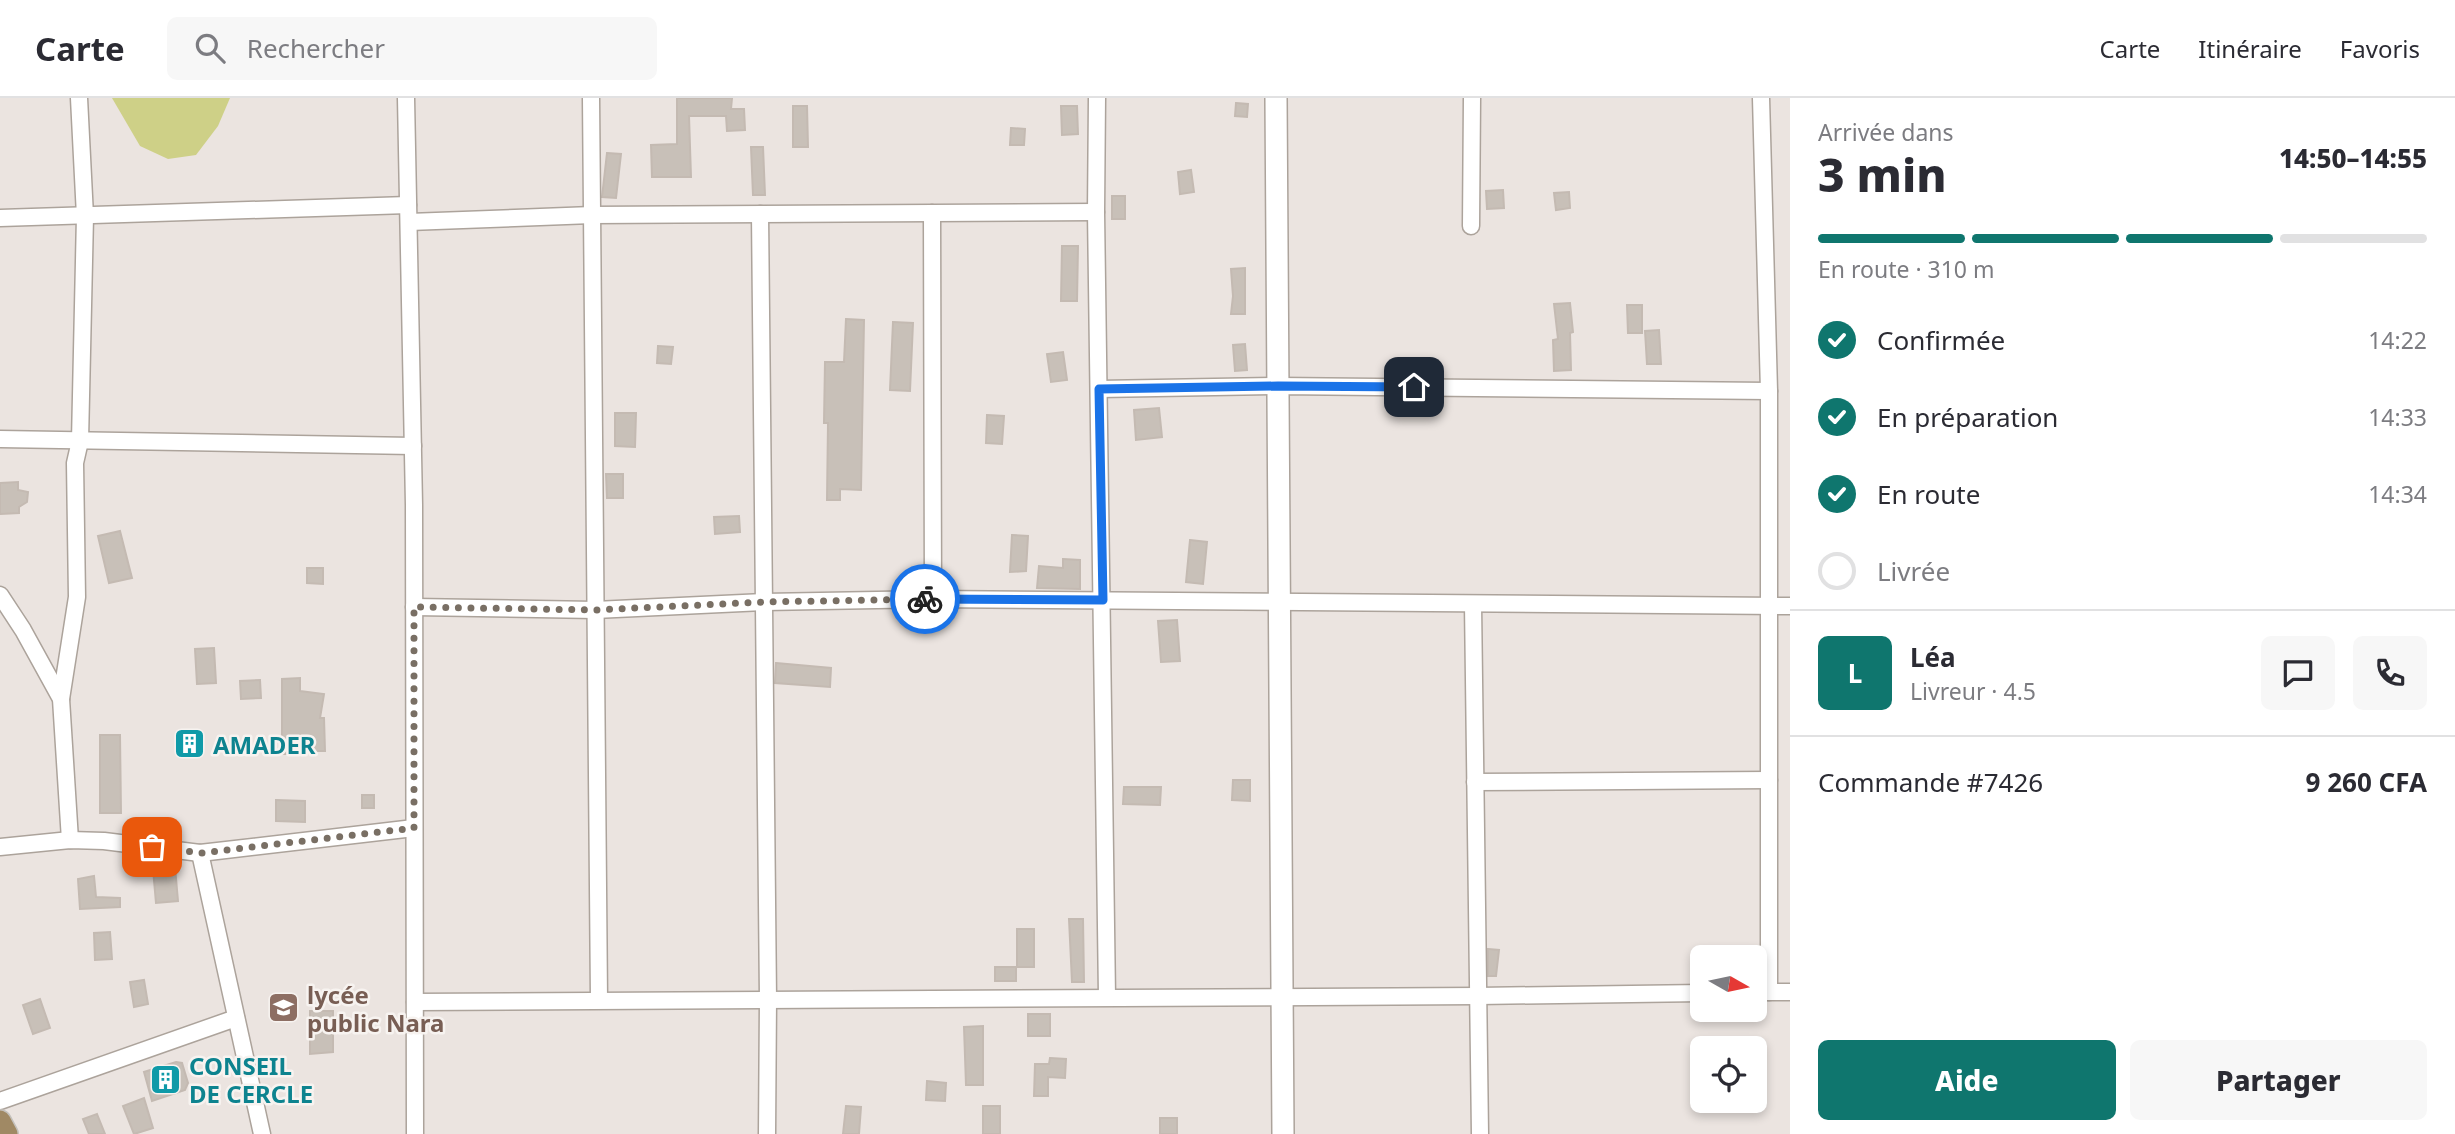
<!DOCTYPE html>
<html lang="fr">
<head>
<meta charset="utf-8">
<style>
  body { margin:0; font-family:"Noto Sans",sans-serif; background:#f7f7f7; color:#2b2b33; height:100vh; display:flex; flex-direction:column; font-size:26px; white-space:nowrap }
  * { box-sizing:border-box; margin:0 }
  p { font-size:23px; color:#7c7c81 }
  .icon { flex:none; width:38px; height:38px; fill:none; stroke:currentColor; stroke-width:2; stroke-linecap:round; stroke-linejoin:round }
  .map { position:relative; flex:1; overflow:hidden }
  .drawer { display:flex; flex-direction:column; background:#fff; width:665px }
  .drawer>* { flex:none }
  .needle { width:46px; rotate:99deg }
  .buttons { position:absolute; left:1690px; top:847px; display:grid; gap:14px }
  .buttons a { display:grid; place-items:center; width:77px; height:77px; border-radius:10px; background:#fff; box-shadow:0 4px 10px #0003; font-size:35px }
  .pin { position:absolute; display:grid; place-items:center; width:60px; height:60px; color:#fff; margin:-30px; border-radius:14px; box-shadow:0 4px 10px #0006 }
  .courier { position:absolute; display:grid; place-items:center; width:70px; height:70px; margin:-35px; border:5px solid #1a73e8; border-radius:50%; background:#fff; color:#222; box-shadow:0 2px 9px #0007 }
  .headline em { font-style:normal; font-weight:800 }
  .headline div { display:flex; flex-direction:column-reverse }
  .headline { display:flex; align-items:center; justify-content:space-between; height:119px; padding:0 28px }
  h1 { font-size:46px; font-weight:800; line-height:52px }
  .bar { display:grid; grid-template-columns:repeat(4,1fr); gap:10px 7px; align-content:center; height:84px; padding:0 28px }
  .bar i { height:9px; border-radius:5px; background:#e1e1e2 }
  .bar .active { background:#0f766e }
  .bar p { grid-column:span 4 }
  .line { display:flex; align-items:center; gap:18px; padding:0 28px; border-top:2px solid #e1e1e2 }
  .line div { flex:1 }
  .round { display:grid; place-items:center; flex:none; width:74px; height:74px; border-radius:10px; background:#f7f7f7 }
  ol { padding:0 28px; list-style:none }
  li { display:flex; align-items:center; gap:21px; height:77px }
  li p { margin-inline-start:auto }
  li .icon { padding:7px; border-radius:50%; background:#0f766e; color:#fff; stroke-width:4 }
  li:last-child { color:#7c7c81 }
  li i { width:38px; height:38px; border:4px solid #e1e1e2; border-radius:50% }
  .action { display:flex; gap:14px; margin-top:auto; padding:14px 28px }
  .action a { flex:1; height:80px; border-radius:10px; background:#0f766e; color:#fff; font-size:28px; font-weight:800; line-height:80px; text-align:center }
  .action a+a { background:#f7f7f7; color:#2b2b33 }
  header { display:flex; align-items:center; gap:42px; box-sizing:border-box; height:98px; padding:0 35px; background:#fff; border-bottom:2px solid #e1e1e2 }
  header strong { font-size:33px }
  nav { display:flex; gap:38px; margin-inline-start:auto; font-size:24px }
  .search { width:490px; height:63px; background:#f7f7f7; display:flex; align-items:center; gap:18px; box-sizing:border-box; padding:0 24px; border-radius:10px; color:#7c7c81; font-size:26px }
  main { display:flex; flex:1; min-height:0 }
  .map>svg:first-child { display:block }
  .water { fill:#ced087 }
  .building { fill:#c8c0b8; stroke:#c4bab2; stroke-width:2 }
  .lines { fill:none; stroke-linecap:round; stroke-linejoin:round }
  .minor-casing { stroke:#aca39b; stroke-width:19 }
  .tertiary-casing { stroke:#aca39b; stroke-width:24 }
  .primary-casing { stroke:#c4c1bc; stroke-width:24 }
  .minor { stroke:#fff; stroke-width:16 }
  .tertiary { stroke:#fff; stroke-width:21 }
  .primary { stroke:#a08964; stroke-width:21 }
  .done { stroke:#796f64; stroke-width:7; stroke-dasharray:0 12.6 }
  .route { stroke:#1a73e8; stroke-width:9 }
  .labels { text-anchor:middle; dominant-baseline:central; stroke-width:5; stroke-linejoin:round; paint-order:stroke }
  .culture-label { font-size:24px; font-weight:bold; fill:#0d838f; stroke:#f7f3f0; text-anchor:start }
  .education-label { font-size:24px; font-weight:bold; fill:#785e54; stroke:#f7f3f0; text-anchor:start }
</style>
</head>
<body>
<header>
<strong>Carte</strong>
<div class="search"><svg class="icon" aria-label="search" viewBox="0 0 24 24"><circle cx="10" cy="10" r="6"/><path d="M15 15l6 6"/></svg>Rechercher</div>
<nav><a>Carte</a><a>Itinéraire</a><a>Favoris</a></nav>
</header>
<main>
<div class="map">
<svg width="1790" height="1036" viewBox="0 0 1790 1036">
  <rect width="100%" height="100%" fill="#ebe4e0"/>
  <!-- water -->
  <polygon class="water" points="112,0 230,0 218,28 196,57 168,61 140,48"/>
  <!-- building -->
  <g class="building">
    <polygon points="677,0 732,0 731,11 744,11 745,32 727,33 726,18 689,18 691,79 652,79 651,47 677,46"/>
    <polygon points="1236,5 1248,6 1247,19 1235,18"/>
    <polygon points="793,8 807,8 808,49 793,49"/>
    <polygon points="1061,8 1077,8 1078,36 1062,37"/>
    <polygon points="1011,30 1025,31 1024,47 1010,47"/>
    <polygon points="751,49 763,49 765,97 753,97"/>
    <polygon points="607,55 621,56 616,100 602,99"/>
    <polygon points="1191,72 1194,94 1180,96 1178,74"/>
    <polygon points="1503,92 1504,110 1487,111 1486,93"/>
    <polygon points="1569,94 1570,110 1556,112 1554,95"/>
    <rect x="1112" y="98" width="13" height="23"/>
    <polygon points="1062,148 1078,148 1077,203 1061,203"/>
    <polygon points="1245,170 1245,216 1231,216 1233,198 1231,171"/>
    <polygon points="1570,205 1573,234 1570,235 1571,272 1554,273 1553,242 1558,241 1554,206"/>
    <polygon points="1627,207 1642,207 1642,235 1628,235"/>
    <polygon points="846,221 864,222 861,392 840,391 840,402 827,402 828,325 824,325 825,264 844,264"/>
    <polygon points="893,224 913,225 910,293 890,292"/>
    <polygon points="1659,232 1661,266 1647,266 1645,233"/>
    <polygon points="1245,246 1247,272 1235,273 1233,247"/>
    <polygon points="658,248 673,249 671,266 657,265"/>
    <polygon points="1063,254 1067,282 1051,284 1047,256"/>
    <polygon points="1159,310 1162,339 1136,342 1134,312"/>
    <polygon points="615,315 636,315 635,349 615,348"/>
    <polygon points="987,317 1004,318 1002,346 986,345"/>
    <polygon points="606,376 623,376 623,400 607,400"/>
    <polygon points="18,384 18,392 28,394 27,404 19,409 19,415 0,416 0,385"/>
    <polygon points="739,418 740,434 715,436 714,419"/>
    <polygon points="120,433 132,480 109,485 98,438"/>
    <polygon points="1012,437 1028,438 1026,473 1010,474"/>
    <polygon points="1190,442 1207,444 1203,486 1186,484"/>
    <polygon points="1063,461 1080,462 1080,491 1037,490 1039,468 1063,470"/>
    <polygon points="307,470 323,470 323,486 307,485"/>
    <polygon points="1177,522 1180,563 1161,564 1158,523"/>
    <polygon points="214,550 216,585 197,586 195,551"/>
    <polygon points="776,565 831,570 830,589 775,585"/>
    <polygon points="300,580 300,593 324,596 320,620 324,620 325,653 300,653 300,656 282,656 282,581"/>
    <polygon points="260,582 261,600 241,601 240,583"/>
    <polygon points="199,633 201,657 181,659 179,635"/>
    <polygon points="100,637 120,637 121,715 100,715"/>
    <polygon points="1233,682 1250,682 1250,703 1232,702"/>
    <polygon points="1124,689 1161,689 1160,707 1123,706"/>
    <rect x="362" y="697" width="12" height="13"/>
    <polygon points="276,702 305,703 305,724 276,723"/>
    <polygon points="175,769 178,803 156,805 153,771"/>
    <polygon points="94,778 96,799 120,800 120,809 80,811 78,781"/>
    <polygon points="1069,821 1083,821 1084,884 1072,884"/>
    <rect x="1017" y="831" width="17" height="38"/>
    <polygon points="110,834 112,861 95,862 94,835"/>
    <polygon points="1488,851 1499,852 1496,878 1488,878"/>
    <rect x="995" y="869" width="21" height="14"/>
    <polygon points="144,882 148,906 134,909 130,884"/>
    <polygon points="40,901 50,930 33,936 23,907"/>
    <polygon points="310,913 333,913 333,954 310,956"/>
    <rect x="1028" y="916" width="22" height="22"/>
    <polygon points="983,928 983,987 966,987 964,929"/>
    <polygon points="1050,960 1066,961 1065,980 1048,979 1048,998 1034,998 1035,966 1049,966"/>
    <polygon points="176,964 182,965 188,985 185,992 152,1003 144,974"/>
    <polygon points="927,983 946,985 945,1003 926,1002"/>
    <polygon points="144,1000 153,1030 134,1036 123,1008"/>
    <polygon points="846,1008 861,1009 859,1036 843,1036"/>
    <rect x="983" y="1008" width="17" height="28"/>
    <polygon points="97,1016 105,1036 89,1036 83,1021"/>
    <rect x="1160" y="1020" width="17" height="16"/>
  </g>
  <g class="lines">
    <defs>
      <g id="minor">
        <polyline points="406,0 414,407 415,1036"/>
        <polyline points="591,0 599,902"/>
        <polyline points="1097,0 1096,114 1107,899"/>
        <polyline points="1761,0 1769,293 1769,894"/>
        <polyline points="932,115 933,501"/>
        <polyline points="760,116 768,901 767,1036"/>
        <polyline points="0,120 408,107"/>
        <polyline points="409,124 592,117 1096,114"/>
        <polyline points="1471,128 1472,0"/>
        <polyline points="1099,291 1278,288 1769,293"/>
        <polyline points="0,341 413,348"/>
        <polyline points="0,497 23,532 61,601 70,742"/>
        <polyline points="1473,506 1480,1036"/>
        <polyline points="414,509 595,512 764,504 933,501 1790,508"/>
        <polyline points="61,601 77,499 75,365 80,343 85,118 79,0"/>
        <polyline points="1475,684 1769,682"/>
        <polyline points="0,749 70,742 104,743 200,755 414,730"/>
        <polyline points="200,755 262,1036"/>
        <polyline points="1755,894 1790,894"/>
        <polyline points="415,904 1478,898 1703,895"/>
        <polyline points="0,1003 236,920"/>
      </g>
      <polyline id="tertiary" points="1276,0 1283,1036"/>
      <polyline id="primary" points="0,1023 7,1036"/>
    </defs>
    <!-- minor casing -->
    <use href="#minor" class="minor-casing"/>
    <!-- tertiary casing -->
    <use href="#tertiary" class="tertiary-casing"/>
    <!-- primary casing -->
    <use href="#primary" class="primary-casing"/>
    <!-- minor -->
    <use href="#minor" class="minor"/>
    <!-- tertiary -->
    <use href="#tertiary" class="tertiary"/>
    <!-- primary -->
    <use href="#primary" class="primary"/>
  </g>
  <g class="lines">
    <!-- done -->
    <polyline class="done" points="152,749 201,755 414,730 414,509 595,512 764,504 925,501"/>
    <!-- route -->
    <polyline class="route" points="925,501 1103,502 1099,291 1278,288 1414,289"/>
  </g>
  <!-- icons -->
  <defs>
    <symbol id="building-square" viewBox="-11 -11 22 22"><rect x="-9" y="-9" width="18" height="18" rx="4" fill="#0f9aa8" stroke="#f7f3f0"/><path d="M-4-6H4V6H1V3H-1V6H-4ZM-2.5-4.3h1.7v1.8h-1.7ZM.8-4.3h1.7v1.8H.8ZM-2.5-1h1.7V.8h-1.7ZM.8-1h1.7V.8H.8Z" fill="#fff"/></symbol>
    <symbol id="school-square" viewBox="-11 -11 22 22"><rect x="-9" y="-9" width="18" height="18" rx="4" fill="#8d6e63" stroke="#f7f3f0"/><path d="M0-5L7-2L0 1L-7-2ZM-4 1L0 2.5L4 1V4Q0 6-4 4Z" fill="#fff"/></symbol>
  </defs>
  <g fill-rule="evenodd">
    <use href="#building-square" x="172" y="628" width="35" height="35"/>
    <use href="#school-square" x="266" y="892" width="35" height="35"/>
    <use href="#building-square" x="148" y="964" width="35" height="35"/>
  </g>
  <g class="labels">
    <!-- culture labels -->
    <g class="culture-label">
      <text x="213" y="646">AMADER</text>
      <text x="189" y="967">CONSEIL<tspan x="189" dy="28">DE CERCLE</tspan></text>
    </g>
    <!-- education labels -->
    <g class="education-label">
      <text x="307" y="896">lycée<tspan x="307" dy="28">public Nara</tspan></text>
    </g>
  </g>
</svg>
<div class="buttons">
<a><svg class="needle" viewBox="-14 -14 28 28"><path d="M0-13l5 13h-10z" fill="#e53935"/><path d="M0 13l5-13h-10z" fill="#7c7c81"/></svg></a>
<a><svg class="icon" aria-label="locate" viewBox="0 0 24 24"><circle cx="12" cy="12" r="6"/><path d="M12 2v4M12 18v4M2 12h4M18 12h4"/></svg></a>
</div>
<div class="pin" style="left:152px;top:749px;background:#ea580c"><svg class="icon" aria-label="bag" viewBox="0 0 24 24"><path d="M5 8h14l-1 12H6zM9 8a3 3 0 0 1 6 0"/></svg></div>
<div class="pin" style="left:1414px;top:289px;background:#1f2937"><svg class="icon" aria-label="home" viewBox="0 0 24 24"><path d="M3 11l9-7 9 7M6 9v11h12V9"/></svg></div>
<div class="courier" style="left:925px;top:501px"><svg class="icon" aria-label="bike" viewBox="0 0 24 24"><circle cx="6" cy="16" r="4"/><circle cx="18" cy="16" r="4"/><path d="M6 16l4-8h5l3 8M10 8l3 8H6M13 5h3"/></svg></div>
</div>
<section class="drawer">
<div class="headline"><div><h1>3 min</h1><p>Arrivée dans</p></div><em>14:50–14:55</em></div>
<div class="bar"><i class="active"></i><i class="active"></i><i class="active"></i><i></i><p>En route · 310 m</p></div>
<ol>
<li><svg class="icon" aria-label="check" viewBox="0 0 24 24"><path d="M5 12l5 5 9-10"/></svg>Confirmée<p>14:22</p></li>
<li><svg class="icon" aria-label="check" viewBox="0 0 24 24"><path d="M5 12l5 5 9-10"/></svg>En préparation<p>14:33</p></li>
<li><svg class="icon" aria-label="check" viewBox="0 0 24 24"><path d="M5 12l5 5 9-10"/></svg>En route<p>14:34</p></li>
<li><i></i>Livrée</li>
</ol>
<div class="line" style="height:126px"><b class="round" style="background:#0f766e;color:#fff">L</b><div><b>Léa</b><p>Livreur · 4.5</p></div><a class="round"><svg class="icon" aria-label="chat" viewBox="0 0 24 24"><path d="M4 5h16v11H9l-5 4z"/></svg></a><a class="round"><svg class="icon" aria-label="phone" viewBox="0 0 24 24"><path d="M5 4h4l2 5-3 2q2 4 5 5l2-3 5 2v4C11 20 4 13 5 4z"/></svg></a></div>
<div class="line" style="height:91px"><div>Commande #7426</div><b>9 260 CFA</b></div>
<div class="action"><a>Aide</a><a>Partager</a></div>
</section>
</main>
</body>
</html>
